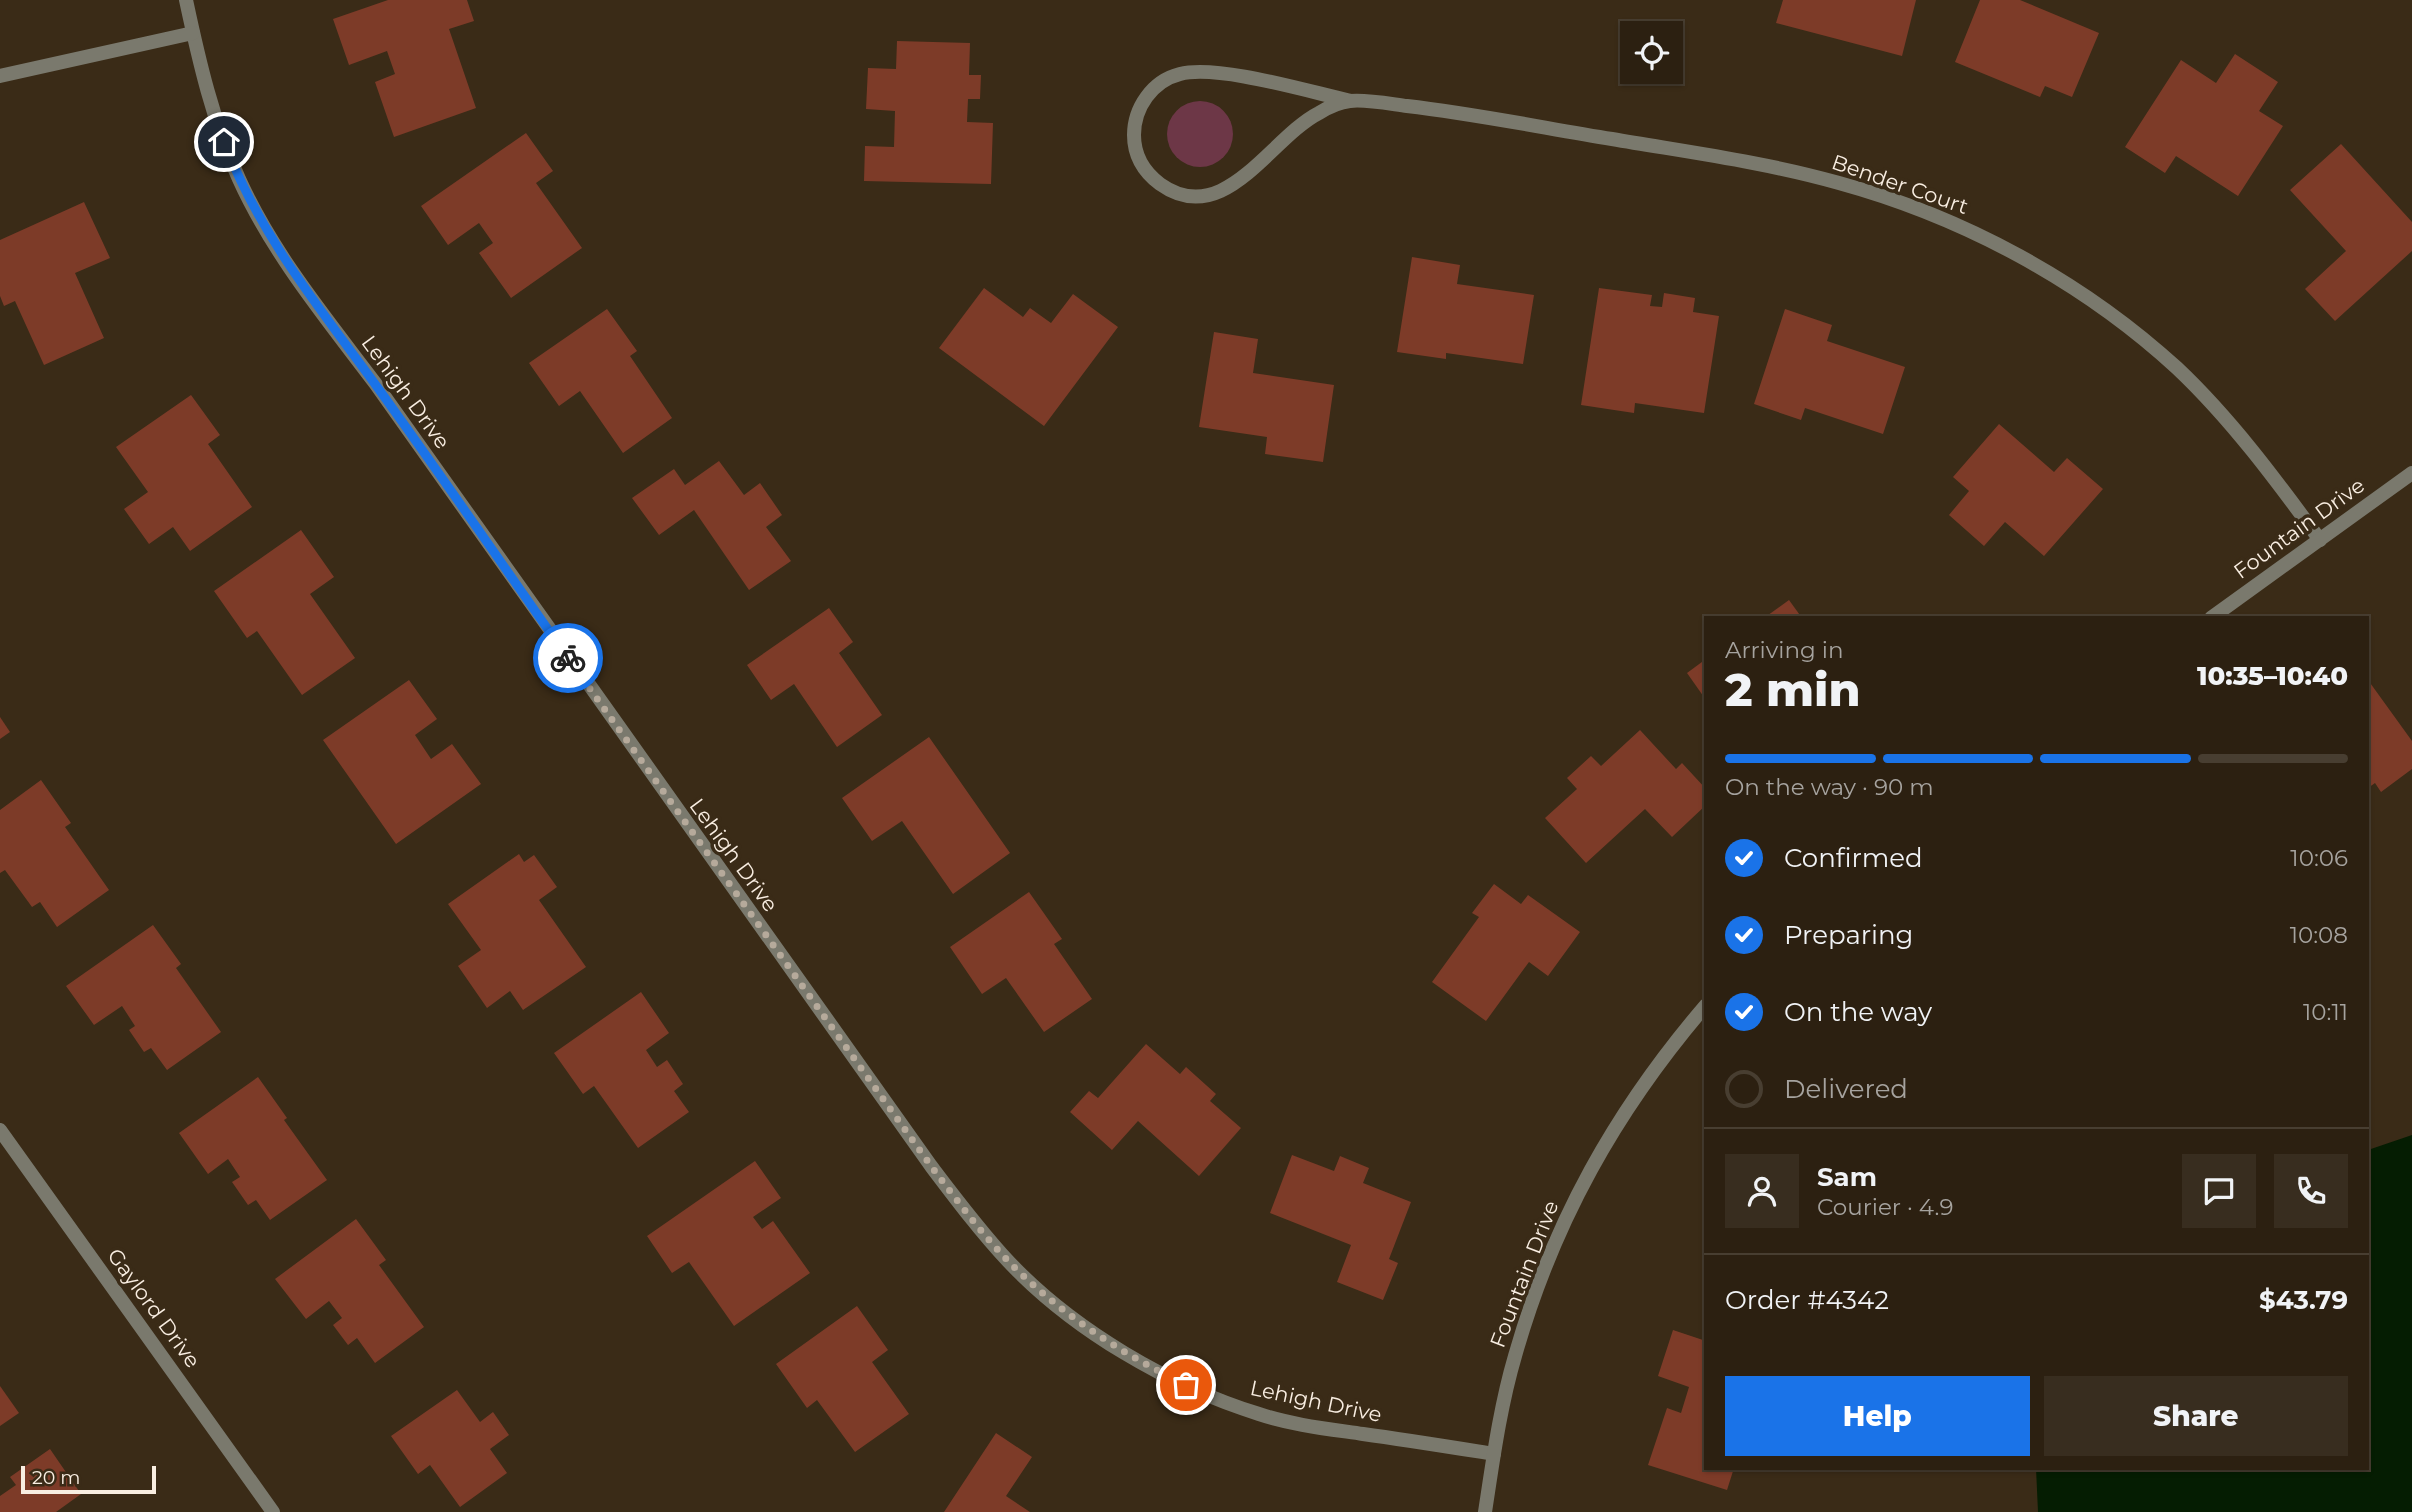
<!DOCTYPE html>
<html lang="en">
<head>
<meta charset="utf-8">
<style>
  body { margin:0; font-family:Montserrat,sans-serif; background:#382d1f; color:#f1f3f6; height:100vh; display:flex; flex-direction:column; font-size:26px; white-space:nowrap }
  * { box-sizing:border-box; margin:0 }
  p { font-size:23px; color:#a6a39f }
  .icon { flex:none; width:38px; height:38px; fill:none; stroke:currentColor; stroke-width:2; stroke-linecap:round; stroke-linejoin:round }
  .map { position:relative; flex:1; overflow:hidden }
  .side { position:absolute; left:1704px; top:616px; width:665px; height:854px; display:flex; flex-direction:column; background:#2c2011; border-radius:0px; box-shadow:0 2px 5px #0004,0 0 0 2px #483e31 }
  .side>* { flex:none }
  .tools { position:absolute; left:1620px; top:21px; display:grid; gap:14px }
  .tools a { display:grid; place-items:center; width:63px; height:63px; border-radius:0px; background:#2c2011; box-shadow:0 2px 5px #0004,0 0 0 2px #483e31; font-size:35px }
  .scale { position:absolute; left:21px; bottom:18px; width:135px; box-sizing:border-box; padding-left:7px; border:4px solid #f9eee2; border-top:0; font-size:19px; line-height:24px; white-space:nowrap; color:#f9eee2; -webkit-text-stroke:5px #3a2b17; paint-order:stroke }
  .pin { position:absolute; display:grid; place-items:center; width:60px; height:60px; color:#fff; margin:-30px; border:4px solid #fff; border-radius:50%; box-shadow:0 2px 7px #0007 }
  .courier { position:absolute; display:grid; place-items:center; width:70px; height:70px; margin:-35px; border:5px solid #1a73e8; border-radius:50%; background:#fff; color:#222; box-shadow:0 2px 9px #0007 }
  .summary em { font-style:normal; font-weight:800 }
  .summary div { display:flex; flex-direction:column-reverse }
  .summary { display:flex; align-items:center; justify-content:space-between; height:119px; padding:0 21px }
  h1 { font-size:46px; font-weight:800; line-height:52px }
  .bar { display:grid; grid-template-columns:repeat(4,1fr); gap:10px 7px; align-content:center; height:84px; padding:0 21px }
  .bar i { height:9px; border-radius:5px; background:#483e31 }
  .bar .selected { background:#1a73e8 }
  .bar p { grid-column:span 4 }
  .line { display:flex; align-items:center; gap:18px; padding:0 21px; border-top:2px solid #483e31 }
  .line div { flex:1 }
  .round { display:grid; place-items:center; flex:none; width:74px; height:74px; border-radius:0px; background:#382d1f }
  ol { padding:0 21px; list-style:none }
  li { display:flex; align-items:center; gap:21px; height:77px }
  li p { margin-inline-start:auto }
  li .icon { padding:7px; border-radius:50%; background:#1a73e8; color:#fff; stroke-width:4 }
  li:last-child { color:#a6a39f }
  li i { width:38px; height:38px; border:4px solid #483e31; border-radius:50% }
  .cta { display:flex; gap:14px; margin-top:auto; padding:14px 21px }
  .cta a { flex:1; height:80px; border-radius:0px; background:#1a73e8; color:#fff; font-size:28px; font-weight:800; line-height:80px; text-align:center }
  .cta a+a { background:#382d1f; color:#f1f3f6 }
  .map>svg:first-child { display:block }
  .green { fill:#6d3747 }
  .water { fill:#051d02 }
  .building { fill:#7d3b28 }
  .lines { fill:none; stroke-linecap:round; stroke-linejoin:round }
  .street { stroke:#7a796d; stroke-width:14 }
  .done { stroke:#b6aa9b; stroke-width:7; stroke-dasharray:0 12.6 }
  .route { stroke:#1a73e8; stroke-width:9 }
  .labels { text-anchor:middle; dominant-baseline:central; stroke-width:7; stroke-linejoin:round; paint-order:stroke }
  .street-label { font-size:21px; fill:#f9eee2; stroke:#3a2b17 }
</style>
</head>
<body>
<div class="map">
<svg width="2412" height="1512" viewBox="0 0 2412 1512">
  <rect width="100%" height="100%" fill="#3a2b17"/>
  <!-- green -->
  <circle class="green" cx="1200" cy="134" r="33"/>
  <!-- water -->
  <polygon class="water" points="2412,1135 2412,1512 2038,1512 2036,1468 2368,1468 2368,1150"/>
  <!-- building -->
  <g class="building">
    <polygon points="388,0 467,0 474,21 449,29 476,108 394,137 375,82 395,74 387,51 349,65 333,19"/>
    <polygon points="1783,0 1916,0 1902,56 1776,23"/>
    <polygon points="1980,0 2020,0 2099,33 2072,97 2045,86 2040,97 1955,62"/>
    <polygon points="897,41 970,43 969,75 981,75 980,99 968,99 967,122 993,123 991,184 864,181 865,146 894,147 895,111 866,109 868,68 896,69"/>
    <polygon points="2235,54 2278,82 2259,111 2283,126 2238,196 2176,156 2165,173 2125,147 2181,60 2216,83"/>
    <polygon points="526,133 553,171 536,183 582,248 511,298 479,253 493,243 479,223 448,245 421,206"/>
    <polygon points="2341,144 2412,222 2412,251 2335,321 2305,289 2346,251 2290,190"/>
    <polygon points="84,202 110,258 75,273 104,338 44,365 15,301 4,306 0,296 0,240"/>
    <polygon points="1412,257 1460,265 1457,284 1534,295 1523,364 1446,353 1446,359 1397,352"/>
    <polygon points="984,288 1023,317 1030,308 1051,323 1073,294 1118,327 1044,426 939,348"/>
    <polygon points="1599,288 1652,295 1650,306 1662,307 1664,293 1695,298 1693,312 1719,316 1704,413 1635,403 1634,413 1581,405"/>
    <polygon points="607,309 637,351 630,356 672,418 623,453 580,391 559,406 529,363"/>
    <polygon points="1785,309 1832,325 1827,341 1905,367 1883,434 1805,408 1801,420 1754,404"/>
    <polygon points="1214,332 1258,339 1253,373 1334,385 1323,462 1265,454 1267,437 1199,427"/>
    <polygon points="191,395 220,435 208,444 252,507 190,551 173,527 149,544 124,509 148,492 116,447"/>
    <polygon points="1999,424 2054,472 2067,458 2103,489 2044,556 2005,522 1984,546 1949,515 1969,491 1953,477"/>
    <polygon points="719,461 744,495 760,483 782,515 766,527 791,561 749,590 694,510 659,535 632,498 674,469 685,485"/>
    <polygon points="301,530 334,577 310,594 355,658 302,695 257,631 247,638 214,591"/>
    <polygon points="1789,600 1802,618 1764,618"/>
    <polygon points="829,608 853,642 839,653 882,715 837,747 794,684 771,700 747,665"/>
    <polygon points="1706,659 1706,700 1687,673"/>
    <polygon points="409,680 437,719 415,735 431,759 452,744 481,784 396,844 323,740"/>
    <polygon points="2368,680 2412,741 2412,769 2381,792 2375,783 2368,788"/>
    <polygon points="0,717 10,732 0,739"/>
    <polygon points="1640,730 1676,769 1682,763 1706,789 1706,805 1672,837 1645,809 1586,863 1545,818 1577,789 1567,778 1591,756 1601,766"/>
    <polygon points="929,737 1010,853 953,894 902,821 872,841 842,798"/>
    <polygon points="41,780 71,823 65,827 109,890 57,927 40,902 32,907 5,870 0,873 0,810"/>
    <polygon points="519,854 524,862 534,855 557,887 539,900 586,967 523,1010 510,991 487,1008 458,966 481,950 448,904"/>
    <polygon points="1494,884 1521,904 1528,895 1580,932 1548,976 1529,962 1486,1021 1432,982 1479,917 1472,913"/>
    <polygon points="1029,892 1062,939 1054,944 1092,999 1044,1032 1006,978 982,994 950,947"/>
    <polygon points="153,925 181,964 176,968 221,1032 167,1070 151,1048 144,1052 129,1030 135,1026 122,1006 94,1025 66,986"/>
    <polygon points="641,992 669,1033 646,1050 657,1067 667,1060 683,1084 674,1091 689,1112 638,1148 594,1086 583,1094 554,1053"/>
    <polygon points="1146,1044 1180,1074 1186,1067 1216,1094 1210,1101 1241,1128 1199,1176 1138,1121 1112,1150 1070,1112 1089,1091 1098,1098"/>
    <polygon points="258,1077 287,1118 284,1120 327,1180 270,1220 256,1200 248,1205 232,1182 240,1177 228,1159 208,1174 179,1133"/>
    <polygon points="1292,1155 1334,1171 1340,1156 1369,1168 1363,1183 1411,1202 1389,1259 1398,1263 1383,1300 1337,1282 1351,1245 1270,1213"/>
    <polygon points="755,1161 781,1198 753,1217 762,1229 773,1221 810,1273 734,1326 689,1262 672,1273 647,1236"/>
    <polygon points="356,1219 386,1260 379,1265 424,1327 375,1363 357,1338 348,1345 333,1325 342,1318 329,1301 306,1319 275,1279"/>
    <polygon points="857,1306 888,1350 872,1362 909,1414 855,1452 817,1400 807,1408 776,1364"/>
    <polygon points="1673,1330 1706,1341 1706,1468 1734,1468 1727,1490 1648,1465 1667,1408 1681,1413 1689,1387 1658,1376"/>
    <polygon points="0,1386 19,1413 0,1426"/>
    <polygon points="457,1390 480,1422 493,1412 509,1435 490,1449 507,1473 460,1507 430,1465 418,1474 391,1436"/>
    <polygon points="996,1433 1032,1457 1006,1496 1030,1512 944,1512"/>
    <polygon points="50,1449 81,1494 56,1512 0,1512 0,1496 16,1485 10,1477"/>
  </g>
  <g class="lines">
    <!-- street -->
    <g class="street">
      <path d="M186 0C199 61 213 122 239 179 273 254 326 318 375 383L931 1166C956 1199 980 1231 1008 1261 1073 1330 1169 1386 1259 1414 1292 1425 1329 1429 1363 1434 1407 1440 1450 1447 1494 1454"/>
      <polyline points="0,76 193,33"/>
      <path d="M1351 101C1310 92 1218 64 1180 74 1152 81 1134 108 1134 135 1134 156 1144 172 1160 184 1224 230 1270 138 1319 113 1327 108 1340 102 1350 101 1365 99 1391 104 1407 106 1476 114 1544 128 1612 139 1687 152 1765 162 1839 183 1963 217 2082 281 2177 368 2231 419 2276 480 2320 540"/>
      <polyline points="2211,618 2412,473"/>
      <polyline points="0,1130 273,1512"/>
      <path d="M1485 1512C1493 1460 1500 1407 1515 1356 1553 1222 1616 1110 1706 1005"/>
    </g>
  </g>
  <g class="lines">
    <!-- done -->
    <path class="done" d="M568 658 931 1166C956 1199 981 1233 1010 1263 1061 1314 1122 1354 1186 1385"/>
    <!-- route -->
    <path class="route" d="M224 142C261 237 316 303 375 384 441 475 504 567 568 658"/>
  </g>
  <g class="labels">
    <!-- street labels -->
    <g class="street-label">
      <text transform="translate(1900 184) rotate(19)">Bender Court</text>
      <text transform="translate(406 392) rotate(54)">Lehigh Drive</text>
      <text transform="translate(2299 528) rotate(-36)">Fountain Drive</text>
      <text transform="translate(734 855) rotate(54)">Lehigh Drive</text>
      <text transform="translate(1524 1274) rotate(-69)">Fountain Drive</text>
      <text transform="translate(154 1308) rotate(54)">Gaylord Drive</text>
      <text transform="translate(1316 1401) rotate(12)">Lehigh Drive</text>
    </g>
  </g>
</svg>
<div class="tools">
<a><svg class="icon" aria-label="locate" viewBox="0 0 24 24"><circle cx="12" cy="12" r="6"/><path d="M12 2v4M12 18v4M2 12h4M18 12h4"/></svg></a>
</div>
<div class="scale">20 m</div>
<div class="pin" style="left:1186px;top:1385px;background:#ea580c"><svg class="icon" aria-label="bag" viewBox="0 0 24 24"><path d="M5 8h14l-1 12H6zM9 8a3 3 0 0 1 6 0"/></svg></div>
<div class="pin" style="left:224px;top:142px;background:#1f2937"><svg class="icon" aria-label="home" viewBox="0 0 24 24"><path d="M3 11l9-7 9 7M6 9v11h12V9"/></svg></div>
<div class="courier" style="left:568px;top:658px"><svg class="icon" aria-label="bike" viewBox="0 0 24 24"><circle cx="6" cy="16" r="4"/><circle cx="18" cy="16" r="4"/><path d="M6 16l4-8h5l3 8M10 8l3 8H6M13 5h3"/></svg></div>
<section class="side">
<div class="summary"><div><h1>2 min</h1><p>Arriving in</p></div><em>10:35–10:40</em></div>
<div class="bar"><i class="selected"></i><i class="selected"></i><i class="selected"></i><i></i><p>On the way · 90 m</p></div>
<ol>
<li><svg class="icon" aria-label="check" viewBox="0 0 24 24"><path d="M5 12l5 5 9-10"/></svg>Confirmed<p>10:06</p></li>
<li><svg class="icon" aria-label="check" viewBox="0 0 24 24"><path d="M5 12l5 5 9-10"/></svg>Preparing<p>10:08</p></li>
<li><svg class="icon" aria-label="check" viewBox="0 0 24 24"><path d="M5 12l5 5 9-10"/></svg>On the way<p>10:11</p></li>
<li><i></i>Delivered</li>
</ol>
<div class="line" style="height:126px"><a class="round"><svg class="icon" aria-label="person" viewBox="0 0 24 24"><circle cx="12" cy="8" r="4"/><path d="M4 21q1-7 8-7t8 7"/></svg></a><div><b>Sam</b><p>Courier · 4.9</p></div><a class="round"><svg class="icon" aria-label="chat" viewBox="0 0 24 24"><path d="M4 5h16v11H9l-5 4z"/></svg></a><a class="round"><svg class="icon" aria-label="phone" viewBox="0 0 24 24"><path d="M5 4h4l2 5-3 2q2 4 5 5l2-3 5 2v4C11 20 4 13 5 4z"/></svg></a></div>
<div class="line" style="height:91px"><div>Order #4342</div><b>$43.79</b></div>
<div class="cta"><a>Help</a><a>Share</a></div>
</section>
</div>
</body>
</html>
